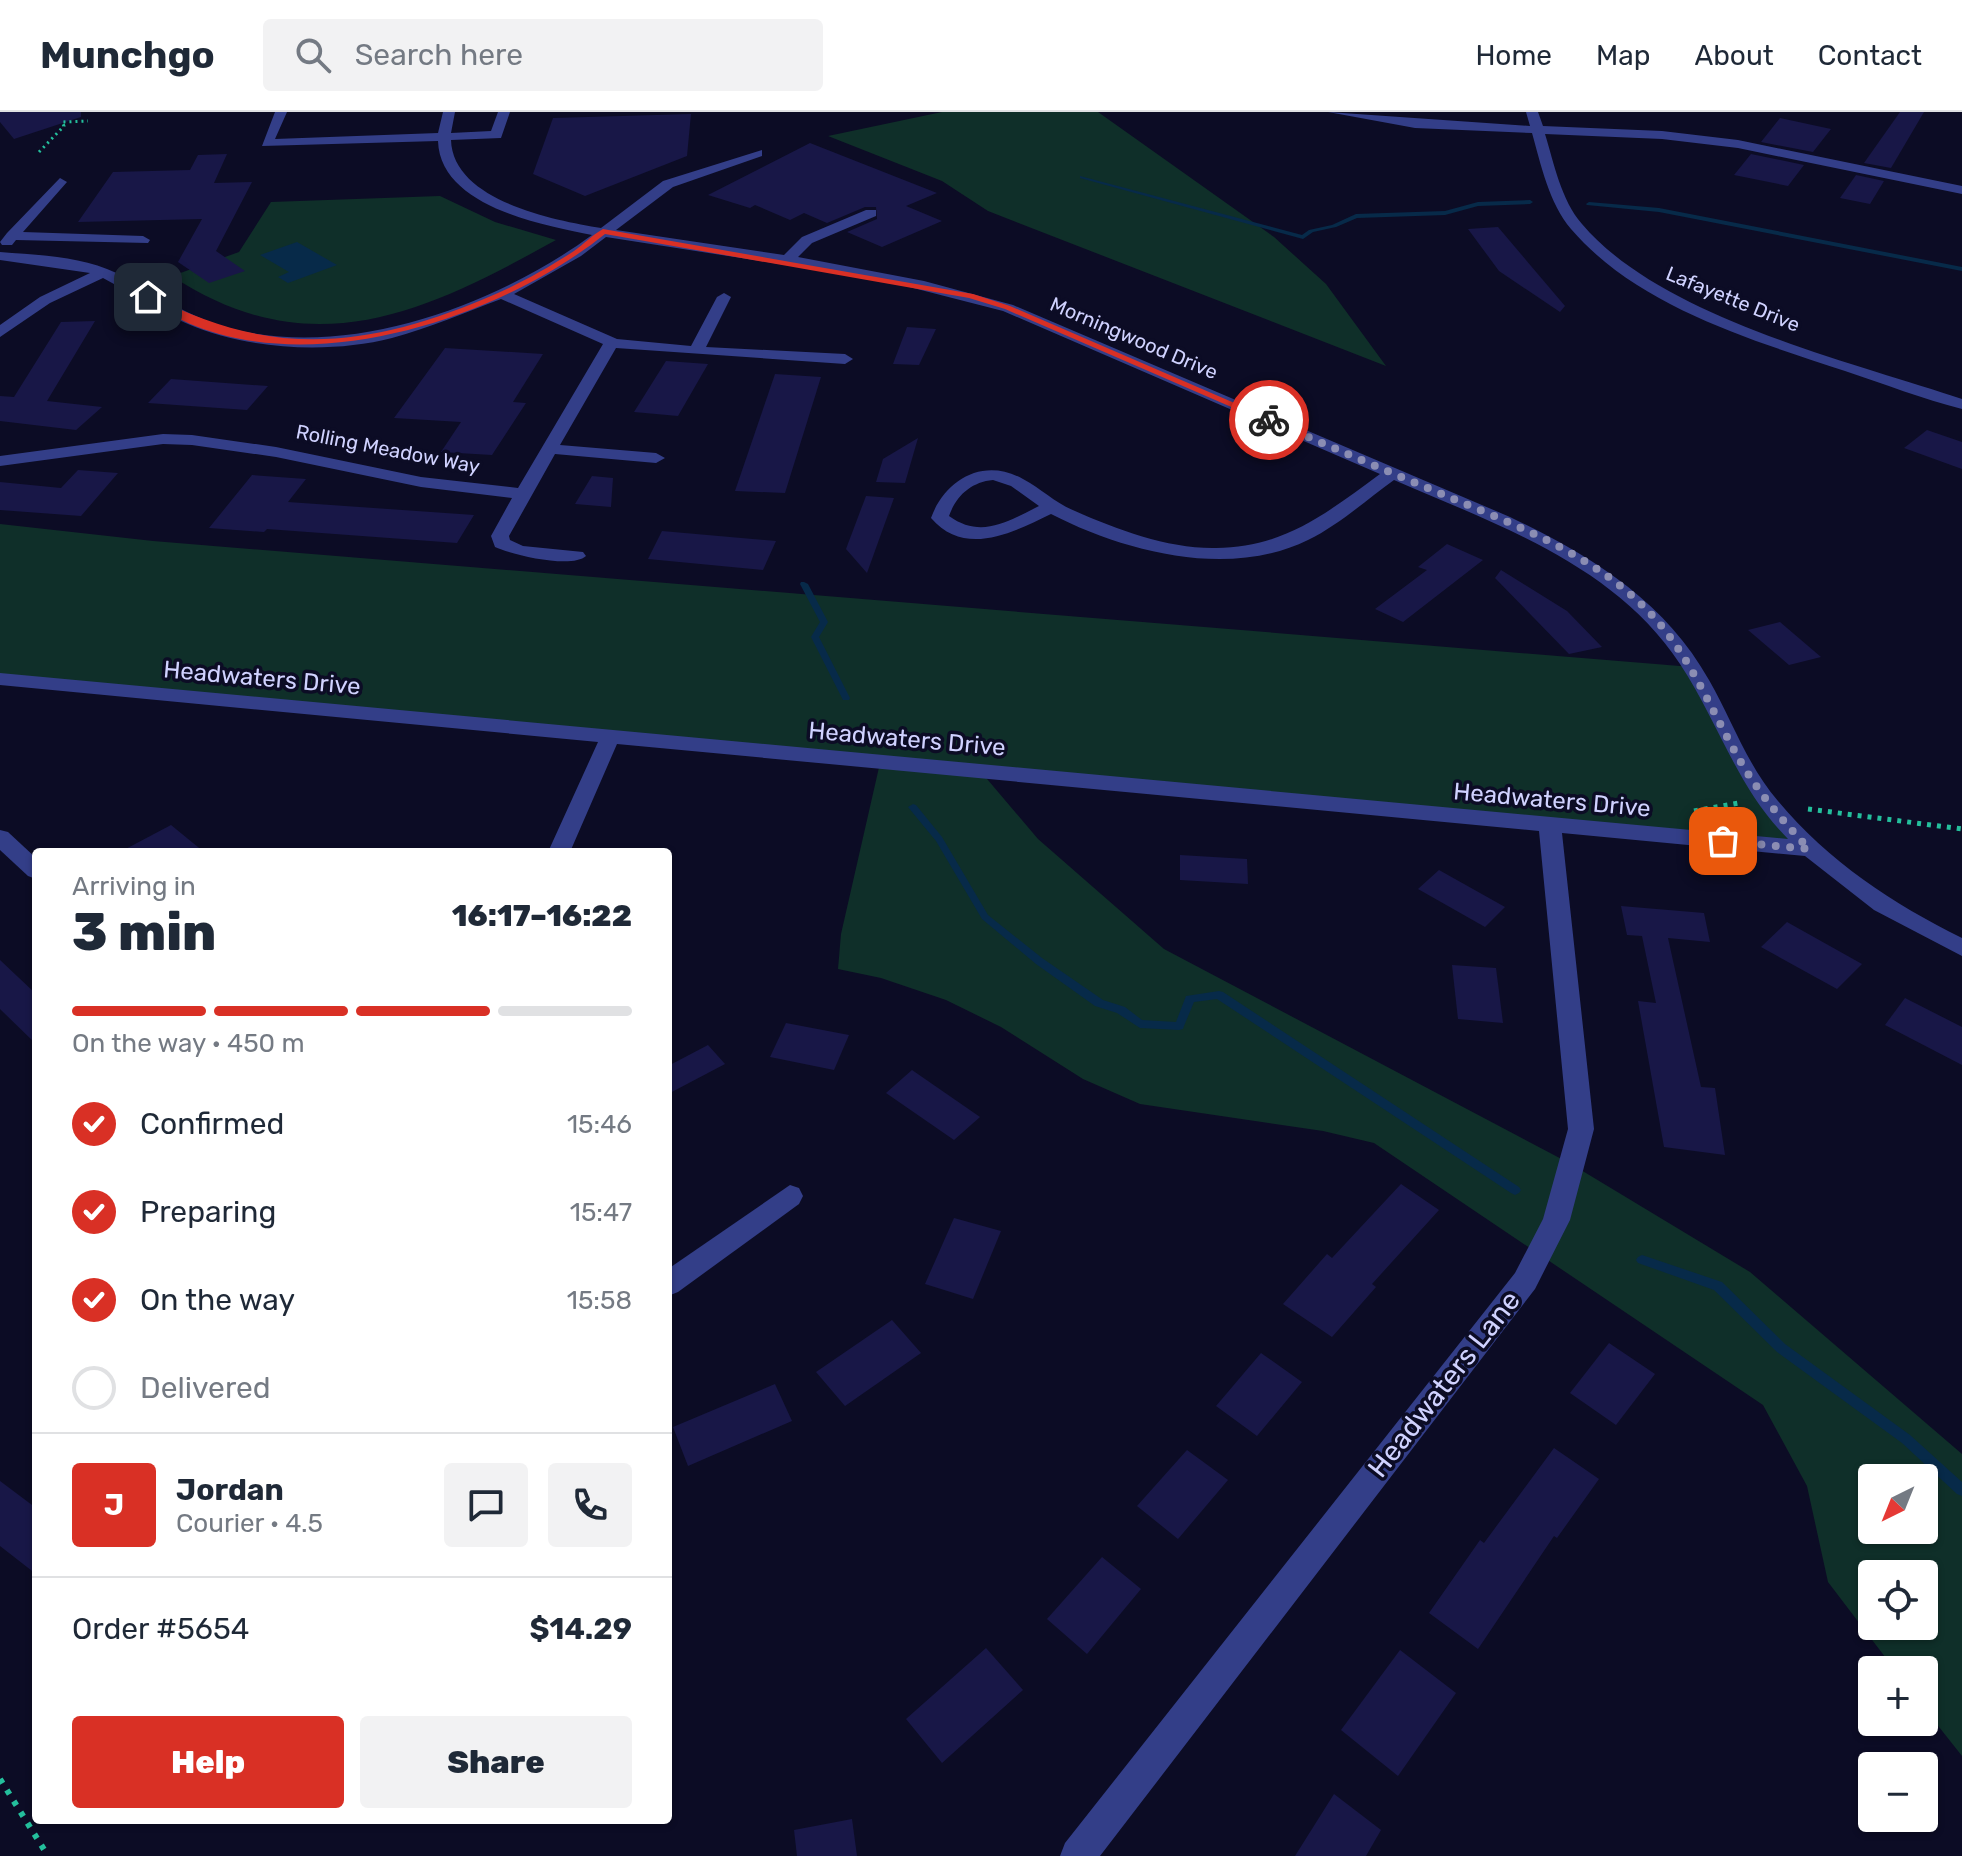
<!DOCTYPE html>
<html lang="en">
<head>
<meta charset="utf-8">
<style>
  body { margin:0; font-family:Rubik,sans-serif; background:#f2f2f3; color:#1f2937; height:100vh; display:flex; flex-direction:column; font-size:30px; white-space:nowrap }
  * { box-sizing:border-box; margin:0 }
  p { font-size:26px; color:#747a83 }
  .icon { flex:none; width:44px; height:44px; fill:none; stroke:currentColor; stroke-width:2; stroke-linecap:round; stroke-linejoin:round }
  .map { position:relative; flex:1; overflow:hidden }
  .drawer { position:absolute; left:32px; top:736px; width:640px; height:976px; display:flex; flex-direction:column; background:#fff; border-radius:8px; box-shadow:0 2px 6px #0004 }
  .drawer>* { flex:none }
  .needle { width:52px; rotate:223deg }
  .controls { position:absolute; left:1858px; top:1352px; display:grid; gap:16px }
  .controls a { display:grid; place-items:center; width:80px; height:80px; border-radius:8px; background:#fff; box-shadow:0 2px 6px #0004; font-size:40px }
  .pin { position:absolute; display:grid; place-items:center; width:68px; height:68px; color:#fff; margin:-34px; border-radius:16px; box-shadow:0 4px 12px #0006 }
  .courier { position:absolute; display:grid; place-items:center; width:80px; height:80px; margin:-40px; border:6px solid #d93025; border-radius:50%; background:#fff; color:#222; box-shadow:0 2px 10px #0007 }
  .headline em { font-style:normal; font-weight:800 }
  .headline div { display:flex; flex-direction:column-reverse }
  .headline { display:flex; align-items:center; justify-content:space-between; height:136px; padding:0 40px }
  h1 { font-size:52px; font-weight:800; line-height:60px }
  .bar { display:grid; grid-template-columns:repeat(4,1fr); gap:12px 8px; align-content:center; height:96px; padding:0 40px }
  .bar i { height:10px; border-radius:6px; background:#e0e1e3 }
  .bar .selected { background:#d93025 }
  .bar p { grid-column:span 4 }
  .line { display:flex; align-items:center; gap:20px; padding:0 40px; border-top:2px solid #e0e1e3 }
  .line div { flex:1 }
  .round { display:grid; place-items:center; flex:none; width:84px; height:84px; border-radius:8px; background:#f2f2f3 }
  ol { padding:0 40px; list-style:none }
  li { display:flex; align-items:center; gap:24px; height:88px }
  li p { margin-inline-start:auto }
  li .icon { padding:8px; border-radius:50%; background:#d93025; color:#fff; stroke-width:4 }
  li:last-child { color:#747a83 }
  li i { width:44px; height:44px; border:4px solid #e0e1e3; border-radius:50% }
  .primary-button { display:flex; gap:16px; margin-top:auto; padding:16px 40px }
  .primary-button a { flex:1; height:92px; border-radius:8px; background:#d93025; color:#fff; font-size:32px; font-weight:800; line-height:92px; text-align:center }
  .primary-button a+a { background:#f2f2f3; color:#1f2937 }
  header { display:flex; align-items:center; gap:48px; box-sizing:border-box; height:112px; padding:0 40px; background:#fff; border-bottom:2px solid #e0e1e3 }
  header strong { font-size:38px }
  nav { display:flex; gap:44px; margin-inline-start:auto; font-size:28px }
  .search { width:560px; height:72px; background:#f2f2f3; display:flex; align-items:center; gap:20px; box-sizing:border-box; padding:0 28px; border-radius:8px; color:#747a83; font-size:30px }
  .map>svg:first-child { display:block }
  .green { fill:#0f2f29; fill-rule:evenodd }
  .water { fill:#072a49 }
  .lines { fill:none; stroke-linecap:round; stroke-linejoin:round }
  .stream { fill:#072a49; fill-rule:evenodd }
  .building { fill:#181747 }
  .path-far2 { stroke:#24bf9c; stroke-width:3; stroke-dasharray:2 4; stroke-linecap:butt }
  .path-far1 { stroke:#24bf9c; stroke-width:5; stroke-dasharray:4 6; stroke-linecap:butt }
  .path { stroke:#24bf9c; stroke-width:6; stroke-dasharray:5 8; stroke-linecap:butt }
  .minor { fill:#333e88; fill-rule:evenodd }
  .route { fill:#d93025 }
  .done { stroke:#8b8db3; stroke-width:8; stroke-dasharray:0 14.4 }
  .labels { text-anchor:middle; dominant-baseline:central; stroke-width:7; stroke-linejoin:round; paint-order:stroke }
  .far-street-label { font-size:20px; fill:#d0d2ff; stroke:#0c0c25 }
  .street-label { font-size:24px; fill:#d0d2ff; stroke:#0c0c25 }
  .near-street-label { font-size:28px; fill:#d0d2ff; stroke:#0c0c25 }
</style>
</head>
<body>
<header>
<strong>Munchgo</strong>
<div class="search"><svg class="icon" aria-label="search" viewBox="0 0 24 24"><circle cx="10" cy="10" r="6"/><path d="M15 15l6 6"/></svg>Search here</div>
<nav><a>Home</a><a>Map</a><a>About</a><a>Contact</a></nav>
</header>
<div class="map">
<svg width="1962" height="1744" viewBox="0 0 1962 1744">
  <rect width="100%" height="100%" fill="#0c0c25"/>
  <!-- green -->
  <g class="green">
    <polygon points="942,0 1098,0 1274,125 1326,172 1386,254 988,99 942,69 828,24"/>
    <path d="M440 84 495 110 556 128C426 200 311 256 172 164L239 140 271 90Z"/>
    <path d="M0 412 153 429 1692 555 1742 651 1809 737 982 661 1038 727 1164 837 1571 1052 1750 1160 1962 1342V1644L1924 1596V1558H1895L1828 1470 1807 1374 1763 1293 1374 1031 1323 1019 1140 992 1083 967 1001 915 946 888 881 866 838 857 841 822 880 651 0 567ZM1872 1366H1924V1418H1872ZM1872 1462H1924V1514H1872Z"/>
  </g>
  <!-- water -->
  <polygon class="water" points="297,130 337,153 288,171 278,165 289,160 260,143"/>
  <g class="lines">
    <!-- stream -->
    <g class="stream">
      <polygon points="1080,64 1302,123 1309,118 1332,113 1356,102 1445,99 1478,90 1530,88 1533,90 1530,92 1478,94 1445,103 1357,106 1336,115 1313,120 1303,127 1080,66"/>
      <polygon points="1589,90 1659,96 1962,155 1962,159 1659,100 1587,93 1586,92"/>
      <polygon points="801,470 804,470 808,472 828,510 819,525 850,586 849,588 843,588 842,586 811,525 820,510 800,472"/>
      <polygon points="913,692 916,693 942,725 988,803 1042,846 1103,888 1125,895 1142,908 1176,910 1186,884 1219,879 1223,880 1519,1075 1521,1078 1519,1081 1515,1083 1511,1081 1217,887 1194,890 1184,914 1183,917 1179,918 1140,916 1117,901 1095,894 1036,852 982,807 936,729 908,695"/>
      <polygon points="1642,1143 1722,1170 1785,1232 1910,1323 1962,1370 1962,1384 1957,1382 1902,1331 1777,1240 1714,1178 1638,1151 1636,1148 1638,1145"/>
    </g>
  </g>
  <!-- building -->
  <g class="building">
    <polygon points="0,0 81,0 81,5 14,27 0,10"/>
    <polygon points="1900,0 1924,0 1891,56 1864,51"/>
    <polygon points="691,2 687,44 585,84 533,62 553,6"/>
    <polygon points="1780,6 1831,17 1813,40 1761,30"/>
    <polygon points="810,31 937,81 906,94 942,109 882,135 847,120 877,107 876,95 865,95 827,111 804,101 790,108 755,93 750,96 708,83"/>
    <polygon points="227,42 214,71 252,70 216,139 245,159 209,171 178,150 202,107 78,110 113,60 190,58 198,43"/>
    <polygon points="1751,42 1804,53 1788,74 1734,63"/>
    <polygon points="1856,63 1884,69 1870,92 1840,86"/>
    <polygon points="1498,115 1565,194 1560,200 1499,159 1468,117"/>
    <polygon points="95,209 47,289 102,295 76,318 0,309 0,284 14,285 61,210"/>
    <polygon points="907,215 936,217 919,253 893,252"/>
    <polygon points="445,236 543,242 513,290 526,291 492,343 441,340 461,310 394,306"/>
    <polygon points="666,249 708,252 678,304 634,300"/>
    <polygon points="775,262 821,265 785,381 735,379"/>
    <polygon points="171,267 268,274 247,298 148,291"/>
    <polygon points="1927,318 1962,330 1962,357 1904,336"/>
    <polygon points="918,326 905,371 876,370 883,347"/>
    <polygon points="78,358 118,361 81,404 0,398 0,370 61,376"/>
    <polygon points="252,363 306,367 288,390 474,403 457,431 267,417 264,420 209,416"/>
    <polygon points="592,364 613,366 611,395 575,392"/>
    <polygon points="866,384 894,386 867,461 846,437"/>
    <polygon points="662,419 776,429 763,458 648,447"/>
    <polygon points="1447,432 1483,448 1403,510 1375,497 1427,458 1418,455"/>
    <polygon points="1501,458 1567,499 1602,535 1569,542 1495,466"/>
    <polygon points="1780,510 1821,545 1789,553 1748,518"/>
    <polygon points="171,713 204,740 120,740"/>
    <polygon points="1180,743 1247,747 1248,772 1180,768"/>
    <polygon points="1439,758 1505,795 1485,815 1418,777"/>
    <polygon points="1621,794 1704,801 1710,830 1668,826 1701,975 1715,976 1725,1043 1664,1035 1638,889 1656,891 1642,824 1627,823"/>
    <polygon points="1787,810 1862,852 1837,877 1761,835"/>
    <polygon points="0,848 36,882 36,932 0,897"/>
    <polygon points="1452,853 1496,856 1503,911 1458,907"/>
    <polygon points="1905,886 1962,915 1962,953 1885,913"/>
    <polygon points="786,911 849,923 834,958 770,945"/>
    <polygon points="708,933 725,952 668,982 668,954"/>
    <polygon points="912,958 980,1005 954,1028 886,981"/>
    <polygon points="1401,1072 1439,1098 1372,1172 1376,1175 1332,1225 1283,1192 1327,1142 1332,1146"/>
    <polygon points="954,1106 1001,1119 973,1187 925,1172"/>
    <polygon points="892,1208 921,1241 845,1294 816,1260"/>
    <polygon points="1609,1231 1655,1262 1616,1313 1570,1281"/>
    <polygon points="1261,1241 1302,1270 1257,1324 1216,1294"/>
    <polygon points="775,1272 792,1309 688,1354 673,1315"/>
    <polygon points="1554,1336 1599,1367 1557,1426 1554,1424 1478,1537 1429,1501 1480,1428 1484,1431"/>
    <polygon points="1187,1338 1228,1368 1178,1427 1137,1394"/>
    <polygon points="0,1369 36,1396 36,1462 0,1434"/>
    <polygon points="1102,1445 1141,1477 1087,1542 1047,1507"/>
    <polygon points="986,1536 1023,1578 942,1651 906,1607"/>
    <polygon points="1400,1538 1456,1581 1398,1664 1341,1618"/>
    <polygon points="1334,1682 1381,1718 1366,1744 1295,1744"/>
    <polygon points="852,1707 857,1744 797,1744 794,1718"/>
  </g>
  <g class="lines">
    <!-- path-far2 -->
    <polyline class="path-far2" points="39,40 64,14 62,10 88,9"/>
    <!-- path-far1 -->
    <g class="path-far1">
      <polyline points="1808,697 1962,717"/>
      <polyline points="1694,699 1739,691"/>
    </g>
    <!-- path -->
    <polyline class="path" points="0,1667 48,1744"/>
    <!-- minor -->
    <g class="minor">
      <path d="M275 0H287L275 27 438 21 443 0H455L451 21 491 19 498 0H510L501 26 451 28C453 89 554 108 601 116L663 69 762 38V44L673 75 616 118 784 143 802 125 866 98H876V104L812 131 798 145 924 169 1013 193 1510 405C1591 444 1664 488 1709 568 1732 608 1747 653 1778 689 1828 749 1893 792 1962 826V844L1874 798 1805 744 1562 721 1594 1017 1570 1108 1535 1177 1100 1744H1060L1065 1731 1515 1161 1543 1107 1568 1017 1539 719 617 632 570 740H548L598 630 0 573V561L1788 727C1737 676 1719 611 1680 552 1615 453 1498 413 1394 368 1366 388 1339 413 1308 428 1229 467 1125 440 1051 402 1014 420 965 446 931 406 945 367 984 345 1023 367 1042 377 1055 391 1075 399 1118 418 1169 437 1216 436 1284 436 1328 400 1380 362L1003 199 882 168 606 125 581 144 514 182 617 227 691 234 717 185 724 181 731 185 706 235 845 242 853 247 845 252 616 236 560 333 656 341 665 346 656 351 555 342 509 424 510 428 523 434 583 440 586 444C572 457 513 443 495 435L491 424 512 386 421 375 276 345 192 333 163 332 0 354V344L163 322 192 323 276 335 421 365 518 376 603 232 501 187C466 200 429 216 392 226 329 242 249 238 188 212 159 200 131 181 103 166L50 191 0 225V213L40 185 90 161 0 148V140C36 143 74 144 107 157 139 169 167 192 198 205 322 259 490 198 592 123 541 113 440 94 438 29L262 34ZM993 368 1011 374 1039 394C1007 410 981 427 949 404 956 384 971 370 993 368Z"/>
      <path d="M1328 0 1530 14 1526 0H1538L1543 14 1662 19 1738 28 1962 74V82L1738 36 1662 27 1545 22C1554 51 1561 88 1582 112 1661 205 1848 249 1962 287V297C1923 287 1884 272 1845 259 1752 228 1638 195 1571 117 1549 91 1541 53 1532 21L1415 16Z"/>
      <polygon points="60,66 67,70 23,120 143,124 150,128 148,131 16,128 12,133 2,133 0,130 7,121"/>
      <polygon points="0,718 8,720 36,746 36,767 28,764 0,738"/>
      <polygon points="790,1073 799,1076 803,1084 799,1092 678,1180 668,1184 668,1157"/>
    </g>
  </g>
  <!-- route -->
  <path class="route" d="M603 117 973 182 1010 194 1274 308 1266 310 1005 197 969 186 605 122C492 213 271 283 144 185L151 183C273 249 375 235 498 181 523 170 551 154 574 139 584 132 592 123 603 117Z"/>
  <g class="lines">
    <!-- done -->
    <path class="done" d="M1269 308C1327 333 1384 358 1442 382 1515 413 1596 443 1651 502 1692 546 1712 601 1742 652 1761 684 1784 710 1809 737L1723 729"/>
  </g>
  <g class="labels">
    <!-- far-street labels -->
    <g class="far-street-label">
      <text transform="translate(1733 187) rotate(22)">Lafayette Drive</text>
      <text transform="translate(1134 226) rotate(23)">Morningwood Drive</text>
      <text transform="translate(388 337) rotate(11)">Rolling Meadow Way</text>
    </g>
    <!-- street labels -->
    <g class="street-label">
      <text transform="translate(262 566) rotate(5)">Headwaters Drive</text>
      <text transform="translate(907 627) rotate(5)">Headwaters Drive</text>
      <text transform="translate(1552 688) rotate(5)">Headwaters Drive</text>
    </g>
    <!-- near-street labels -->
    <g class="near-street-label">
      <text transform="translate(1444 1272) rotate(-52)">Headwaters Lane</text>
    </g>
  </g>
</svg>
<div class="controls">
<a><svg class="needle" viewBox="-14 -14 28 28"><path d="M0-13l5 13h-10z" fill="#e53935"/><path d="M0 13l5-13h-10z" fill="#747a83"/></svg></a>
<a><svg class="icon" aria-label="locate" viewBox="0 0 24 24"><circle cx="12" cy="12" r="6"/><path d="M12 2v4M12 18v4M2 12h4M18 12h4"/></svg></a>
<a>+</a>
<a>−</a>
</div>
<div class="pin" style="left:1723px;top:729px;background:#ea580c"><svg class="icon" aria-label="bag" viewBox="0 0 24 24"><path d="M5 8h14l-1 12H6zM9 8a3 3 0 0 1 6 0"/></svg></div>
<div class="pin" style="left:148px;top:185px;background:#1f2937"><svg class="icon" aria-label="home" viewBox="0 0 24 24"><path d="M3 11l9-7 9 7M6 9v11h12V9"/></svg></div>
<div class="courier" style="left:1269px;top:308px"><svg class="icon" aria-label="bike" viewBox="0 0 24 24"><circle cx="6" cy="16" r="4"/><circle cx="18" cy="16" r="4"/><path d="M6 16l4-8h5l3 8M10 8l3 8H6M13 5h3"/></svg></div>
<section class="drawer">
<div class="headline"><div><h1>3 min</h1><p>Arriving in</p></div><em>16:17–16:22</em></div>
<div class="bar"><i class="selected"></i><i class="selected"></i><i class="selected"></i><i></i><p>On the way · 450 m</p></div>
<ol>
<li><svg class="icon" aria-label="check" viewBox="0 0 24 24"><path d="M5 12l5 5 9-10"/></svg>Confirmed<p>15:46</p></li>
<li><svg class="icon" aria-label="check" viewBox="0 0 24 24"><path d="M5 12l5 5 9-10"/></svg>Preparing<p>15:47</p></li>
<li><svg class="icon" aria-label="check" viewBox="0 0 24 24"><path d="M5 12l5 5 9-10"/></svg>On the way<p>15:58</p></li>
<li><i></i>Delivered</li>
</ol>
<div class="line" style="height:144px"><b class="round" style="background:#d93025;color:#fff">J</b><div><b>Jordan</b><p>Courier · 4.5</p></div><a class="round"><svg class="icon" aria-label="chat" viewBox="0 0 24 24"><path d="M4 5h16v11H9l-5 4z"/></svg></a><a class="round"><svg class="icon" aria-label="phone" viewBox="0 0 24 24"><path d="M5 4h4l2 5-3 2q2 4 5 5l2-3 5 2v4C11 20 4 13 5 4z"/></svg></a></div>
<div class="line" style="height:104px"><div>Order #5654</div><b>$14.29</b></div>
<div class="primary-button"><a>Help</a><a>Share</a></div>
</section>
</div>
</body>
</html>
